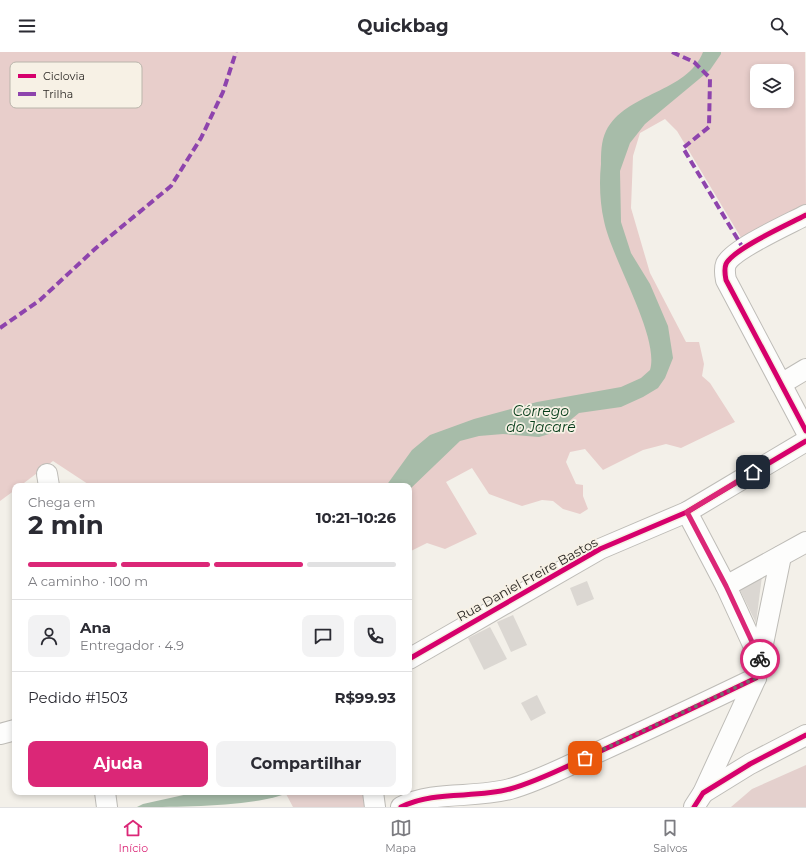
<!DOCTYPE html>
<html lang="pt">
<head>
<meta charset="utf-8">
<style>
  body { margin:0; font-family:Montserrat,sans-serif; background:#f2f2f3; color:#2b2b33; height:100vh; display:flex; flex-direction:column; font-size:15px; white-space:nowrap }
  * { box-sizing:border-box; margin:0 }
  p { font-size:13px; color:#7c7c81 }
  .icon { flex:none; width:22px; height:22px; fill:none; stroke:currentColor; stroke-width:2; stroke-linecap:round; stroke-linejoin:round }
  .map { position:relative; flex:1; overflow:hidden }
  .side { position:absolute; left:12px; top:431px; width:400px; height:312px; display:flex; flex-direction:column; background:#fff; border-radius:8px; box-shadow:0 2px 6px #0003 }
  .side>* { flex:none }
  .tools { position:absolute; left:750px; top:12px; display:grid; gap:8px }
  .tools a { display:grid; place-items:center; width:44px; height:44px; border-radius:8px; background:#fff; box-shadow:0 2px 6px #0003; font-size:20px }
  .pin { position:absolute; display:grid; place-items:center; width:34px; height:34px; color:#fff; margin:-17px; border-radius:8px; box-shadow:0 2px 6px #0006 }
  .courier { position:absolute; display:grid; place-items:center; width:40px; height:40px; margin:-20px; border:3px solid #db2777; border-radius:50%; background:#fff; color:#222; box-shadow:0 1px 5px #0007 }
  .summary em { font-style:normal; font-weight:700 }
  .summary div { display:flex; flex-direction:column-reverse }
  .summary { display:flex; align-items:center; justify-content:space-between; height:68px; padding:0 16px }
  h1 { font-size:26px; font-weight:700; line-height:30px }
  .bar { display:grid; grid-template-columns:repeat(4,1fr); gap:6px 4px; align-content:center; height:48px; padding:0 16px }
  .bar i { height:5px; border-radius:3px; background:#e1e1e2 }
  .bar .current { background:#db2777 }
  .bar p { grid-column:span 4 }
  .line { display:flex; align-items:center; gap:10px; padding:0 16px; border-top:1px solid #e1e1e2 }
  .line div { flex:1 }
  .round { display:grid; place-items:center; flex:none; width:42px; height:42px; border-radius:8px; background:#f2f2f3 }
  .button { display:flex; gap:8px; margin-top:auto; padding:8px 16px }
  .button a { flex:1; height:46px; border-radius:8px; background:#db2777; color:#fff; font-size:16px; font-weight:700; line-height:46px; text-align:center }
  .button a+a { background:#f2f2f3; color:#2b2b33 }
  header { display:flex; justify-content:space-between; align-items:center; height:52px; padding:0 16px; background:#fff; font-size:18px; font-weight:700 }
  .tabs { display:flex; justify-content:space-around; align-items:center; height:56px; border-top:1px solid #e1e1e2; background:#fff; font-size:11px; color:#7c7c81 }
  .tabs a { display:grid; justify-items:center; gap:2px }
  .tabs .current { color:#db2777 }
  .map>svg:first-child { display:block }
  .green { fill:#e4d0cd }
  .forest { fill:#e8cecb; fill-rule:evenodd }
  .water { fill:#a7bca9 }
  .building { fill:#dbd7d2 }
  .lines { fill:none; stroke-linecap:round; stroke-linejoin:round }
  .minor-casing { stroke:#bebcb7; stroke-width:22 }
  .minor { stroke:#fdfdfc; stroke-width:20 }
  .quiet { stroke:#8e44ad; stroke-width:4; stroke-dasharray:8 4; stroke-linecap:butt }
  .cycleway-casing { stroke:#f7f1e5; stroke-width:8 }
  .cycleway { stroke:#d6006c; stroke-width:5 }
  .done { stroke:#726f6a; stroke-width:4; stroke-dasharray:0 7.2 }
  .route { stroke:#db2777; stroke-width:5 }
  .labels { text-anchor:middle; dominant-baseline:central; stroke-width:3.5; stroke-linejoin:round; paint-order:stroke }
  .street-label { font-size:13px; fill:#2c2925; stroke:#f7f1e5 }
  .water-label { font-size:14px; font-style:italic; fill:#053c19; stroke:#f7f1e5 }
  .key { fill:#f7f1e5; stroke:#bab5ab; stroke-width:1 }
  .key-label { font-size:11px; fill:#2c2925 }
</style>
</head>
<body>
<header><svg class="icon" aria-label="menu" viewBox="0 0 24 24"><path d="M4 6h16M4 12h16M4 18h16"/></svg>Quickbag<svg class="icon" aria-label="search" viewBox="0 0 24 24"><circle cx="10" cy="10" r="6"/><path d="M15 15l6 6"/></svg></header>
<div class="map">
<svg width="806" height="755" viewBox="0 0 806 755">
  <rect width="100%" height="100%" fill="#f3f0e9"/>
  <!-- green -->
  <g class="green">
    <polygon points="806,713 806,755 731,755 752,737"/>
    <polygon points="285,740 373,740 375,755 293,755"/>
  </g>
  <!-- forest -->
  <path class="forest" d="M0 0H805L806 164 746 194 677 79 665 67 640 81 633 104 631 156 650 221 686 290H699L704 312 702 324 710 331 735 370 681 396 666 392 643 398 603 418 585 397 570 400 566 410 576 432 583 433V444L588 457 580 462 563 457 553 449 542 448 522 454 489 442 472 416 446 430 477 482 445 497 427 491 409 500V434H91L53 409 20 434H15V438L0 449ZM757 19H787V49H757Z"/>
  <!-- water -->
  <g class="water">
    <path d="M703 0H721V2L710 18 645 72 630 91 620 119 621 170 631 201 650 232 668 274 673 306 665 326 658 336 643 345 621 355 579 361 556 380 539 385 503 382 479 384 460 389 409 438V434H386L412 398 430 383 474 367 537 350 621 335 641 326 650 318C660 285 612 208 604 169 600 151 599 131 601 112 601 102 601 89 606 79 626 40 687 41 703 0Z"/>
    <path d="M197 740H289C259 755 175 755 137 755L143 752Z"/>
  </g>
  <!-- building -->
  <g class="building">
    <polygon points="762,524 756,571 739,536"/>
    <polygon points="587,529 594,547 577,554 570,536"/>
    <polygon points="513,563 527,593 511,600 497,570"/>
    <polygon points="490,575 507,607 484,618 468,586"/>
    <polygon points="537,643 546,661 531,669 521,651"/>
  </g>
  <g class="lines">
    <defs>
      <g id="minor">
        <path d="M806 163C789 172 733 197 726 212 724 217 725 223 726 228L806 379"/>
        <polyline points="781,332 806,317"/>
        <polyline points="47,422 49,434"/>
        <polyline points="687,460 726,534 760,608"/>
        <polyline points="726,534 806,490"/>
        <polyline points="409,607 600,497 687,460 806,389"/>
        <polyline points="0,682 15,678"/>
        <polyline points="105,740 107,755"/>
        <polyline points="373,740 375,755"/>
        <polyline points="703,741 750,712 806,683"/>
        <path d="M401 755C435 738 474 747 510 737 539 729 567 714 594 702 649 677 702 652 756 626"/>
        <polyline points="694,755 703,741 756,626 781,504"/>
      </g>
    </defs>
    <!-- minor casing -->
    <use href="#minor" class="minor-casing"/>
    <!-- minor -->
    <use href="#minor" class="minor"/>
    <!-- quiet -->
    <g class="quiet">
      <polyline points="672,0 694,10 710,26 709,75 683,96 743,196"/>
      <polyline points="0,276 40,248 96,196 171,134 201,86 223,40 236,0"/>
    </g>
    <defs>
      <g id="cycleway">
        <path d="M806 163C789 172 733 197 726 212 724 217 725 223 726 228L806 379"/>
        <polyline points="409,607 600,497 687,460 806,389"/>
        <path d="M401 755C435 738 474 747 510 737 539 729 567 714 594 702 649 677 702 652 756 626"/>
        <polyline points="694,755 703,741 750,712 806,683"/>
      </g>
    </defs>
    <!-- cycleway casing -->
    <use href="#cycleway" class="cycleway-casing"/>
    <!-- cycleway -->
    <use href="#cycleway" class="cycleway"/>
  </g>
  <g class="lines">
    <!-- done -->
    <polyline class="done" points="585,706 756,626 760,607"/>
    <!-- route -->
    <polyline class="route" points="753,420 687,460 726,534 760,607"/>
  </g>
  <g class="labels">
    <!-- street labels -->
    <g class="street-label">
      <text transform="translate(527 527) rotate(-29)">Rua Daniel Freire Bastos</text>
    </g>
    <!-- water labels -->
    <g class="water-label">
      <text x="541" y="359">Córrego<tspan x="541" dy="16">do Jacaré</tspan></text>
    </g>
  </g>
  <!-- legend -->
  <rect x="10" y="10" width="132" height="46" rx="6" class="key"/>
  <rect x="18" y="22" width="18" height="4" fill="#d6006c"/>
  <rect x="18" y="40" width="18" height="4" fill="#8e44ad"/>
  <g class="key-label">
    <text x="43" y="28">Ciclovia</text>
    <text x="43" y="46">Trilha</text>
  </g>
</svg>
<div class="tools">
<a><svg class="icon" aria-label="layers" viewBox="0 0 24 24"><path d="M12 4l9 5-9 5-9-5zM3 14l9 5 9-5"/></svg></a>
</div>
<div class="pin" style="left:585px;top:706px;background:#ea580c"><svg class="icon" aria-label="bag" viewBox="0 0 24 24"><path d="M5 8h14l-1 12H6zM9 8a3 3 0 0 1 6 0"/></svg></div>
<div class="pin" style="left:753px;top:420px;background:#1f2937"><svg class="icon" aria-label="home" viewBox="0 0 24 24"><path d="M3 11l9-7 9 7M6 9v11h12V9"/></svg></div>
<div class="courier" style="left:760px;top:607px"><svg class="icon" aria-label="bike" viewBox="0 0 24 24"><circle cx="6" cy="16" r="4"/><circle cx="18" cy="16" r="4"/><path d="M6 16l4-8h5l3 8M10 8l3 8H6M13 5h3"/></svg></div>
<section class="side">
<div class="summary"><div><h1>2 min</h1><p>Chega em</p></div><em>10:21–10:26</em></div>
<div class="bar"><i class="current"></i><i class="current"></i><i class="current"></i><i></i><p>A caminho · 100 m</p></div>
<div class="line" style="height:72px"><a class="round"><svg class="icon" aria-label="person" viewBox="0 0 24 24"><circle cx="12" cy="8" r="4"/><path d="M4 21q1-7 8-7t8 7"/></svg></a><div><b>Ana</b><p>Entregador · 4.9</p></div><a class="round"><svg class="icon" aria-label="chat" viewBox="0 0 24 24"><path d="M4 5h16v11H9l-5 4z"/></svg></a><a class="round"><svg class="icon" aria-label="phone" viewBox="0 0 24 24"><path d="M5 4h4l2 5-3 2q2 4 5 5l2-3 5 2v4C11 20 4 13 5 4z"/></svg></a></div>
<div class="line" style="height:52px"><div>Pedido #1503</div><b>R$99.93</b></div>
<div class="button"><a>Ajuda</a><a>Compartilhar</a></div>
</section>
</div>
<nav class="tabs">
<a class="current"><svg class="icon" aria-label="home" viewBox="0 0 24 24"><path d="M3 11l9-7 9 7M6 9v11h12V9"/></svg>Início</a>
<a><svg class="icon" aria-label="map" viewBox="0 0 24 24"><path d="M3 6l6-2 6 2 6-2v14l-6 2-6-2-6 2zM9 4v14M15 6v14"/></svg>Mapa</a>
<a><svg class="icon" aria-label="saved" viewBox="0 0 24 24"><path d="M7 4h10v16l-5-4-5 4z"/></svg>Salvos</a>
</nav>
</body>
</html>
